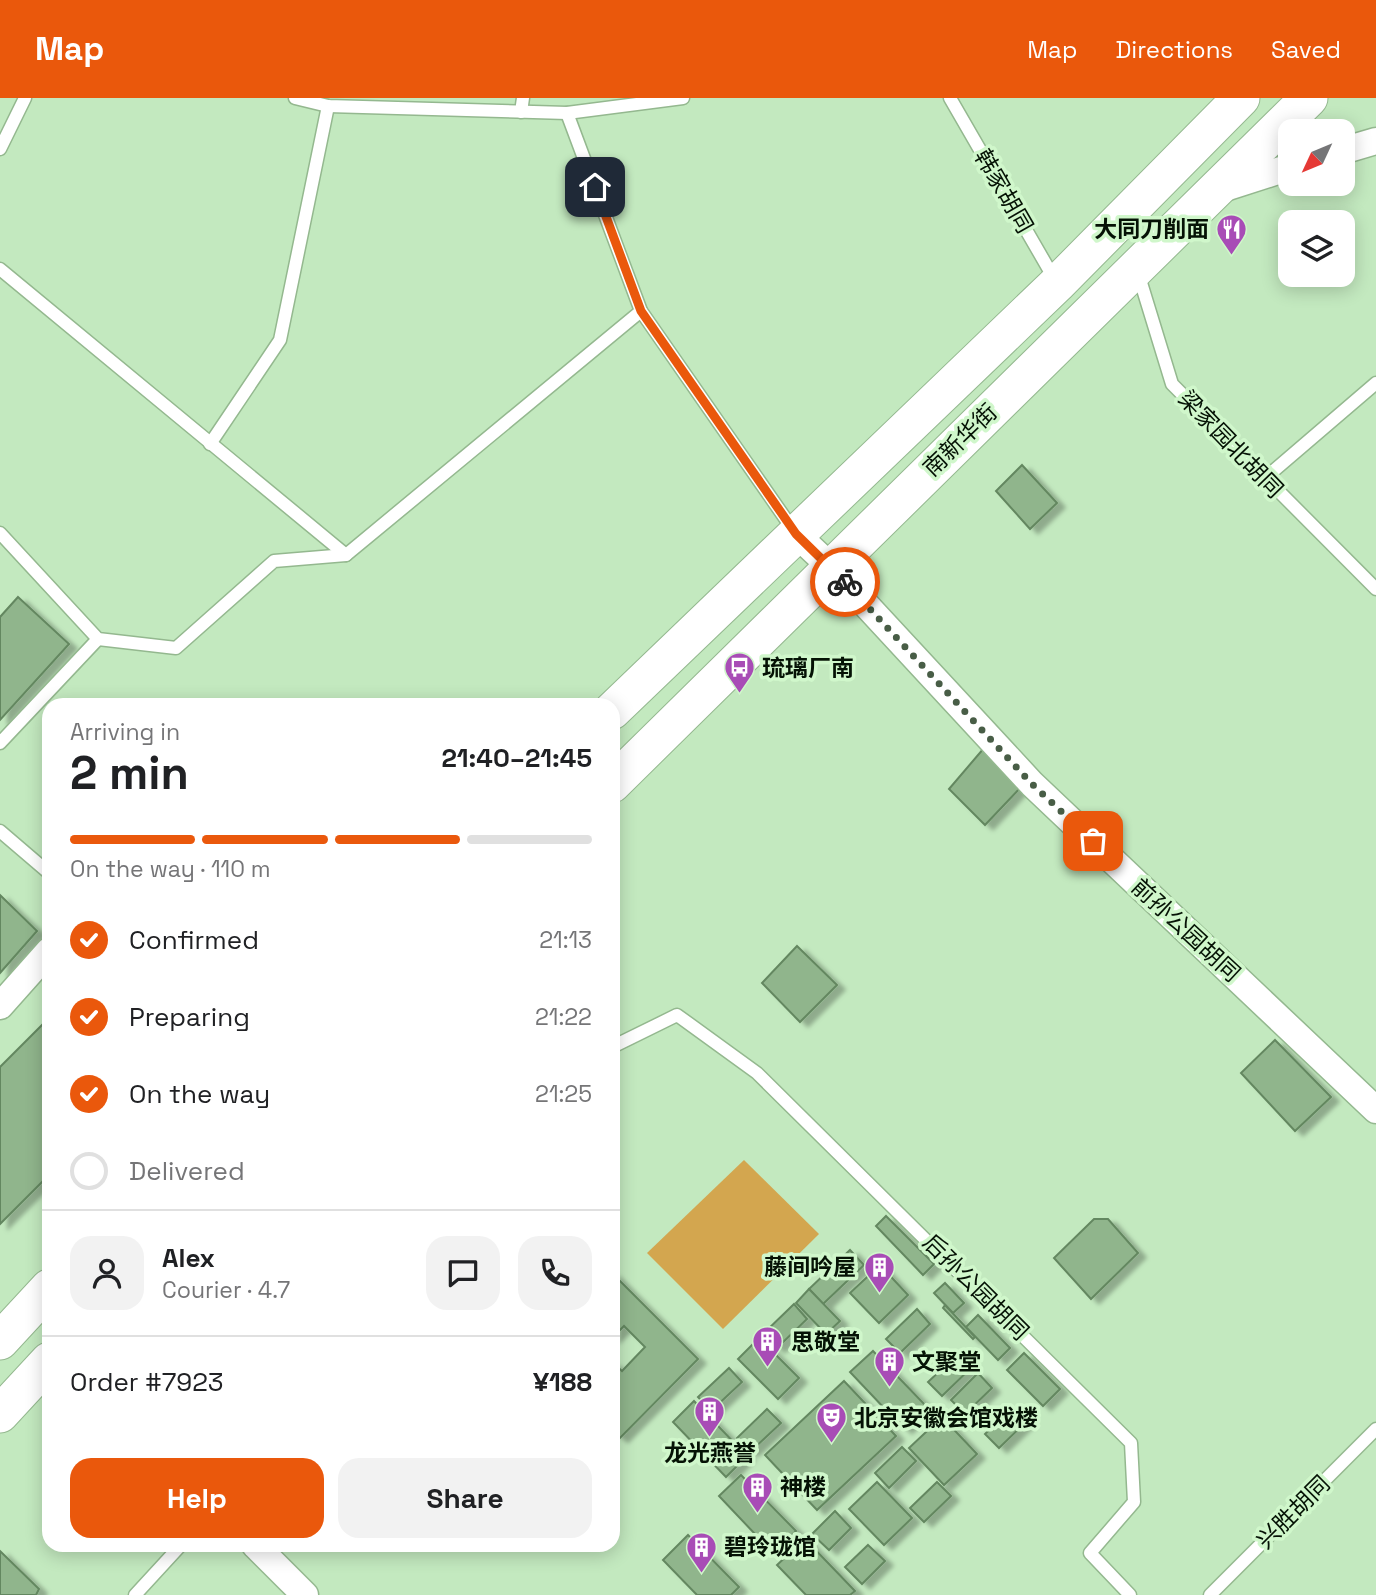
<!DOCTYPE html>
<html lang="en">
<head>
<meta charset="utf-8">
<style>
  body { margin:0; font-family:"Space Grotesk","Noto Sans SC",sans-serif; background:#f2f2f2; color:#202124; height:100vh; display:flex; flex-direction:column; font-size:26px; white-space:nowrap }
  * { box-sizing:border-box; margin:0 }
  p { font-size:23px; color:#757577 }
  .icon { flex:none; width:38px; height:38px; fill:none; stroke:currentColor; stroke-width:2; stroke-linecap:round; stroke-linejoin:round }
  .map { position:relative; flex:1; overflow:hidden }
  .details { position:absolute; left:42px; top:600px; width:578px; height:854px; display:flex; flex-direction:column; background:#fff; border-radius:21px; box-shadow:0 4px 18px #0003 }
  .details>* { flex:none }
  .needle { width:46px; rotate:226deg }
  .tools { position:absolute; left:1278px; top:21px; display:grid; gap:14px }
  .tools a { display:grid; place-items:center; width:77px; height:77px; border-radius:14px; background:#fff; box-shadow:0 4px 18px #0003; font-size:35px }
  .pin { position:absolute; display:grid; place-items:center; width:60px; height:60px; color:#fff; margin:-30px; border-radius:14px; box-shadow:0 4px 10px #0006 }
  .courier { position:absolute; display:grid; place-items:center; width:70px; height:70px; margin:-35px; border:5px solid #ea580c; border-radius:50%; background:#fff; color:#222; box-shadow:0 2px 9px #0007 }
  .headline em { font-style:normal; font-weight:700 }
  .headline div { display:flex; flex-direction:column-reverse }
  .headline { display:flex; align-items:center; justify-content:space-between; height:119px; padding:0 28px }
  h1 { font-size:46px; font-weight:700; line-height:52px }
  .bar { display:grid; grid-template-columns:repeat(4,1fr); gap:10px 7px; align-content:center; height:84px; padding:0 28px }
  .bar i { height:9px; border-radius:5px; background:#e0e0e0 }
  .bar .active { background:#ea580c }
  .bar p { grid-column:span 4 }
  .line { display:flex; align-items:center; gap:18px; padding:0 28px; border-top:2px solid #e0e0e0 }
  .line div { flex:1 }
  .round { display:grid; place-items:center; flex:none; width:74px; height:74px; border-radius:21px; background:#f2f2f2 }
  ol { padding:0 28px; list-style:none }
  li { display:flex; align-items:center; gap:21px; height:77px }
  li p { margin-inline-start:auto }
  li .icon { padding:7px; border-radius:50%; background:#ea580c; color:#fff; stroke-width:4 }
  li:last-child { color:#757577 }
  li i { width:38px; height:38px; border:4px solid #e0e0e0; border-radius:50% }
  .primary-button { display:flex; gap:14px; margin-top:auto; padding:14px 28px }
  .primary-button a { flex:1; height:80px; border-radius:21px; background:#ea580c; color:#fff; font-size:28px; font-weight:700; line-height:80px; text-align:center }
  .primary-button a+a { background:#f2f2f2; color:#202124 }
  header { display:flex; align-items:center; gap:42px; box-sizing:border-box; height:98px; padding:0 35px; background:#ea580c; color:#fff }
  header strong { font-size:33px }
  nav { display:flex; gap:38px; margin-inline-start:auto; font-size:24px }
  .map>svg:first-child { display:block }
  .green { fill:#d3a64f }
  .building { fill:#90b58c; stroke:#648760; stroke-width:2; filter:url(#shadow) }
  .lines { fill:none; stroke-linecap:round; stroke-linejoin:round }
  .service-casing { stroke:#94b88f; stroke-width:15 }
  .minor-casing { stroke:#94b88f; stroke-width:29 }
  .secondary-casing { stroke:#94b88f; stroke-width:39 }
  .service { stroke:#fff; stroke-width:12 }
  .minor { stroke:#fff; stroke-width:26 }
  .secondary { stroke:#fff; stroke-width:37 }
  .done { stroke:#485d46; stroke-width:7; stroke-dasharray:0 12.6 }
  .route { stroke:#ea580c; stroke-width:9 }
  .labels { text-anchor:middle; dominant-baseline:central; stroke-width:7; stroke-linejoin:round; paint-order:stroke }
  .street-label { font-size:23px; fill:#051205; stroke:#d0f7cb }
  .poi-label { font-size:23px; font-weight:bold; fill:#051205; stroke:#d0f7cb; text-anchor:start }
</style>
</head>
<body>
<header>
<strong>Map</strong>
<nav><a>Map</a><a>Directions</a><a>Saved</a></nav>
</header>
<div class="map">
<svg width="1376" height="1497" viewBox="0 0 1376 1497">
  <defs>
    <filter id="shadow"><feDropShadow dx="8" dy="4.5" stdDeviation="2" flood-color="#0004"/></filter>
  </defs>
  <rect width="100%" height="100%" fill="#c3e9bf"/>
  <!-- green -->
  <polygon class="green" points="744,1062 819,1136 723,1231 647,1155"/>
  <!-- building -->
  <g class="building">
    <polygon points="1022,367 1057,405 1030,431 996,393"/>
    <polygon points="18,499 69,546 0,622 0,519"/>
    <polygon points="984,650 1023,687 985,727 949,691"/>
    <polygon points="0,797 37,833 0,875"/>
    <polygon points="797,848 837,887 800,924 762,885"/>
    <polygon points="49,920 49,1077 0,1126 0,969"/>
    <polygon points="1275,942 1331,999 1295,1033 1241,975"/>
    <polygon points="886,1118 934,1166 923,1177 876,1128"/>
    <polygon points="1094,1121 1108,1121 1138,1155 1091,1201 1054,1160"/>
    <polygon points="850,1152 864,1167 823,1206 809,1191"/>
    <polygon points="880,1167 908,1197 879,1225 850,1195"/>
    <polygon points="612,1175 698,1261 620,1340 612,1333 612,1264 622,1273 645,1249 624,1228 612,1240"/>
    <polygon points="945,1185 964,1205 953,1215 934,1195"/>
    <polygon points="809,1191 840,1223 826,1236 796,1205"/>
    <polygon points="794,1206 807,1221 777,1250 763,1236"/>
    <polygon points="945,1207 975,1239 973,1241 943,1210"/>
    <polygon points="917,1211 930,1226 900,1255 886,1241"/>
    <polygon points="978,1217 1010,1250 998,1262 966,1229"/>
    <polygon points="759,1240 799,1280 778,1301 738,1261"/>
    <polygon points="873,1253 927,1309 904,1331 850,1274"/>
    <polygon points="959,1255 972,1269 942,1298 928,1284"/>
    <polygon points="1024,1255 1060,1291 1043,1308 1007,1272"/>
    <polygon points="729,1270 742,1284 711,1313 698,1299"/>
    <polygon points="978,1275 992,1290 965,1316 951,1302"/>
    <polygon points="844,1283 896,1338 817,1412 765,1357"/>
    <polygon points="694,1303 747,1358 726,1379 673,1324"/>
    <polygon points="1012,1310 1026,1324 999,1350 985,1336"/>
    <polygon points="767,1311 781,1325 750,1354 737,1340"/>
    <polygon points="942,1319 977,1356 944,1387 909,1350"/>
    <polygon points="902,1349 916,1363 889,1390 875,1375"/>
    <polygon points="741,1377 796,1433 773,1455 719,1398"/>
    <polygon points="877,1384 912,1420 884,1447 849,1411"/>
    <polygon points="937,1384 951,1398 924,1424 910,1410"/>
    <polygon points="835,1413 851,1430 829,1452 812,1436"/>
    <polygon points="688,1437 739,1489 731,1497 697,1497 663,1462"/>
    <polygon points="805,1441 855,1493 850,1497 806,1497 777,1467"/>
    <polygon points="868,1447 885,1463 862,1486 845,1469"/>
    <polygon points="0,1453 39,1491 36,1497 0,1497"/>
  </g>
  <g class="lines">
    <defs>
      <g id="service">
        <polyline points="295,0 328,8 567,15 683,0"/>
        <polyline points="950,0 1055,182"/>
        <polyline points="521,14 523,0"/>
        <polyline points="567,15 641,213 794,433"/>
        <polyline points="0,51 25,0"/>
        <polyline points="0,171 346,457"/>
        <polyline points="1138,175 1172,286 1376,491"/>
        <polyline points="210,346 280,242 328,8"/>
        <polyline points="1264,381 1376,285"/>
        <polyline points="0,435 98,541 176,550 274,463 346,457 641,213"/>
        <polyline points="0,645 98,541"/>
        <polyline points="0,733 49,775"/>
        <polyline points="612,949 677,917 757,975 1131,1345 1134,1404 1090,1455 1130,1497"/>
        <polyline points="135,1497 181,1447"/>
        <polyline points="1210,1497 1376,1331"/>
      </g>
      <g id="minor">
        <polyline points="1342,53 1376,43"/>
        <polyline points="1222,91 1290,69"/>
        <polyline points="796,436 831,469 1032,686 1376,1012"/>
        <polyline points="0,908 49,853"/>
        <polyline points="255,1447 305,1497"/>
      </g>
      <g id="secondary">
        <polyline points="612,613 1057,186 1241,0"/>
        <polyline points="612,686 1309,0"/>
        <polyline points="0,1243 49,1190"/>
        <polyline points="0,1316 49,1263"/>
      </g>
    </defs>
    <!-- service casing -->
    <use href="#service" class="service-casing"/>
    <!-- minor casing -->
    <use href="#minor" class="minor-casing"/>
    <!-- secondary casing -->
    <use href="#secondary" class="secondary-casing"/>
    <!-- service -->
    <use href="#service" class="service"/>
    <!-- minor -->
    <use href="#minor" class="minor"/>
    <!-- secondary -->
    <use href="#secondary" class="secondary"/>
  </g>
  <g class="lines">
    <!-- done -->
    <polyline class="done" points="845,484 1032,686 1093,743"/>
    <!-- route -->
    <polyline class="route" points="595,89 641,213 796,436 845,484"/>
  </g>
  <!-- icons -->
  <defs>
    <symbol id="restaurant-pin" viewBox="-11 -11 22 30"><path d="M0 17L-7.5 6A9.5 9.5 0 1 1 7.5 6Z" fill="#a84cb6" stroke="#d0f7cb"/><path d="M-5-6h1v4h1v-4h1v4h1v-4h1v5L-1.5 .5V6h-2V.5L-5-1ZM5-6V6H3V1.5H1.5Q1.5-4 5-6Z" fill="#fff"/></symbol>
    <symbol id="bus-pin" viewBox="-11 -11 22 30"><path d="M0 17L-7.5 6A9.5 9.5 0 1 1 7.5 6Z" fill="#a84cb6" stroke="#d0f7cb"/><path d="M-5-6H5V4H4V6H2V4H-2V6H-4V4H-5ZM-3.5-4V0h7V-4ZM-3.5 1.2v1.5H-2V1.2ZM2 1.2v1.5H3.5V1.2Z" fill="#fff"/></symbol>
    <symbol id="building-pin" viewBox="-11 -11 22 30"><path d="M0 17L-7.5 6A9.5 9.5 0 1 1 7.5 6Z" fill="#a84cb6" stroke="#d0f7cb"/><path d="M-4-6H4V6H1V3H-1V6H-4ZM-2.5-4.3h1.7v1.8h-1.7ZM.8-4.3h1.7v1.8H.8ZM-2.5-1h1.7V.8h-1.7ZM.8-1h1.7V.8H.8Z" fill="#fff"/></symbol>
    <symbol id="theatre-pin" viewBox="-11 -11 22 30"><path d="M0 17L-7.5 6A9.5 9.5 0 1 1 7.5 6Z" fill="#a84cb6" stroke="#d0f7cb"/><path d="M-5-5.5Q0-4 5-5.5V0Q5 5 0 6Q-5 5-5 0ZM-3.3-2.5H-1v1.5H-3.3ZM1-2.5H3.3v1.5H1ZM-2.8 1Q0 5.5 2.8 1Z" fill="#fff"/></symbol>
  </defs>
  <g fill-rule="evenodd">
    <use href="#restaurant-pin" x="1214" y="114" width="35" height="47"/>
    <use href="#bus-pin" x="722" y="552" width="35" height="47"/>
    <use href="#building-pin" x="862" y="1152" width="35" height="47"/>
    <use href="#building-pin" x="750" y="1226" width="35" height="47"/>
    <use href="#building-pin" x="872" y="1246" width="35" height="47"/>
    <use href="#building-pin" x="692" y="1296" width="35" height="47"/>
    <use href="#theatre-pin" x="814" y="1302" width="35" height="47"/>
    <use href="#building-pin" x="740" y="1372" width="35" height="47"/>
    <use href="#building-pin" x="684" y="1432" width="35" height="47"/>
  </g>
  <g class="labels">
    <!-- street labels -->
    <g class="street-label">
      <text transform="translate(1004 93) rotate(60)">韩家胡同</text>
      <text transform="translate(960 342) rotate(-44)">南新华街</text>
      <text transform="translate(1231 346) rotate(46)">梁家园北胡同</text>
      <text transform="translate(1186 832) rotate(43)">前孙公园胡同</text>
      <text transform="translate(976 1189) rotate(45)">后孙公园胡同</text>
      <text transform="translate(1293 1414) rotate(-45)">兴胜胡同</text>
    </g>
    <!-- poi labels -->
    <g class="poi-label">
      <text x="1209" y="131" text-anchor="end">大同刀削面</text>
      <text x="762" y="570">琉璃厂南</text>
      <text x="856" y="1169" text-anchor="end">藤间吟屋</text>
      <text x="791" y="1244">思敬堂</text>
      <text x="912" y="1264">文聚堂</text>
      <text x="854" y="1320">北京安徽会馆戏楼</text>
      <text x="710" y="1355" text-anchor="middle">龙光燕誉</text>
      <text x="780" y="1389">神楼</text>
      <text x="724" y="1449">碧玲珑馆</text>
    </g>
  </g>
</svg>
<div class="tools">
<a><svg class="needle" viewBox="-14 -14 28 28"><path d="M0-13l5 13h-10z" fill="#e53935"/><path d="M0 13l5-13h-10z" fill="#757577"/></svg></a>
<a><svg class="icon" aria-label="layers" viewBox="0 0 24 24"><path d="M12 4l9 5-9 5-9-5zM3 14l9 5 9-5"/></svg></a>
</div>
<div class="pin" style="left:1093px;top:743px;background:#ea580c"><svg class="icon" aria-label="bag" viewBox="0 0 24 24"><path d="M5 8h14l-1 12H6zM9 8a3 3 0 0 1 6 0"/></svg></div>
<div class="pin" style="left:595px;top:89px;background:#1f2937"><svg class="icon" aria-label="home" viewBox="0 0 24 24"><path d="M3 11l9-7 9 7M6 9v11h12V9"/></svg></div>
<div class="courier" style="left:845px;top:484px"><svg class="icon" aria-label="bike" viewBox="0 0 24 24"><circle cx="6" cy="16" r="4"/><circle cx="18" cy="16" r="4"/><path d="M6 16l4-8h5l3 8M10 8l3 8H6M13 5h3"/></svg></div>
<section class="details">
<div class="headline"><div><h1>2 min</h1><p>Arriving in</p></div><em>21:40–21:45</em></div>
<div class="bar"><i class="active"></i><i class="active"></i><i class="active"></i><i></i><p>On the way · 110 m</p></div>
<ol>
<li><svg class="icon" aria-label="check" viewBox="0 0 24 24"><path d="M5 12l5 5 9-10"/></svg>Confirmed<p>21:13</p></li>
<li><svg class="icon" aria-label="check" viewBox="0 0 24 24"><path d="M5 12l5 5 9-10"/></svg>Preparing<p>21:22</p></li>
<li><svg class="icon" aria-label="check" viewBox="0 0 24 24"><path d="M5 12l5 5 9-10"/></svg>On the way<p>21:25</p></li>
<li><i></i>Delivered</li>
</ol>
<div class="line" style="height:126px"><a class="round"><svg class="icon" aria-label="person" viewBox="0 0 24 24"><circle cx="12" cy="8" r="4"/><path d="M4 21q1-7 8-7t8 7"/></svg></a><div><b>Alex</b><p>Courier · 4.7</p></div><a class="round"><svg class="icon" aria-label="chat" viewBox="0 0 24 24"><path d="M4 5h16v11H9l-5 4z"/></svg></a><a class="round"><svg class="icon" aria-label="phone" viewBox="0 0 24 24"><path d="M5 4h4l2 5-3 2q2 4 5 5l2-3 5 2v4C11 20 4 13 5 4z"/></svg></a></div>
<div class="line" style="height:91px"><div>Order #7923</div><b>¥188</b></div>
<div class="primary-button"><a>Help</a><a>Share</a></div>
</section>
</div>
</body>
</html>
